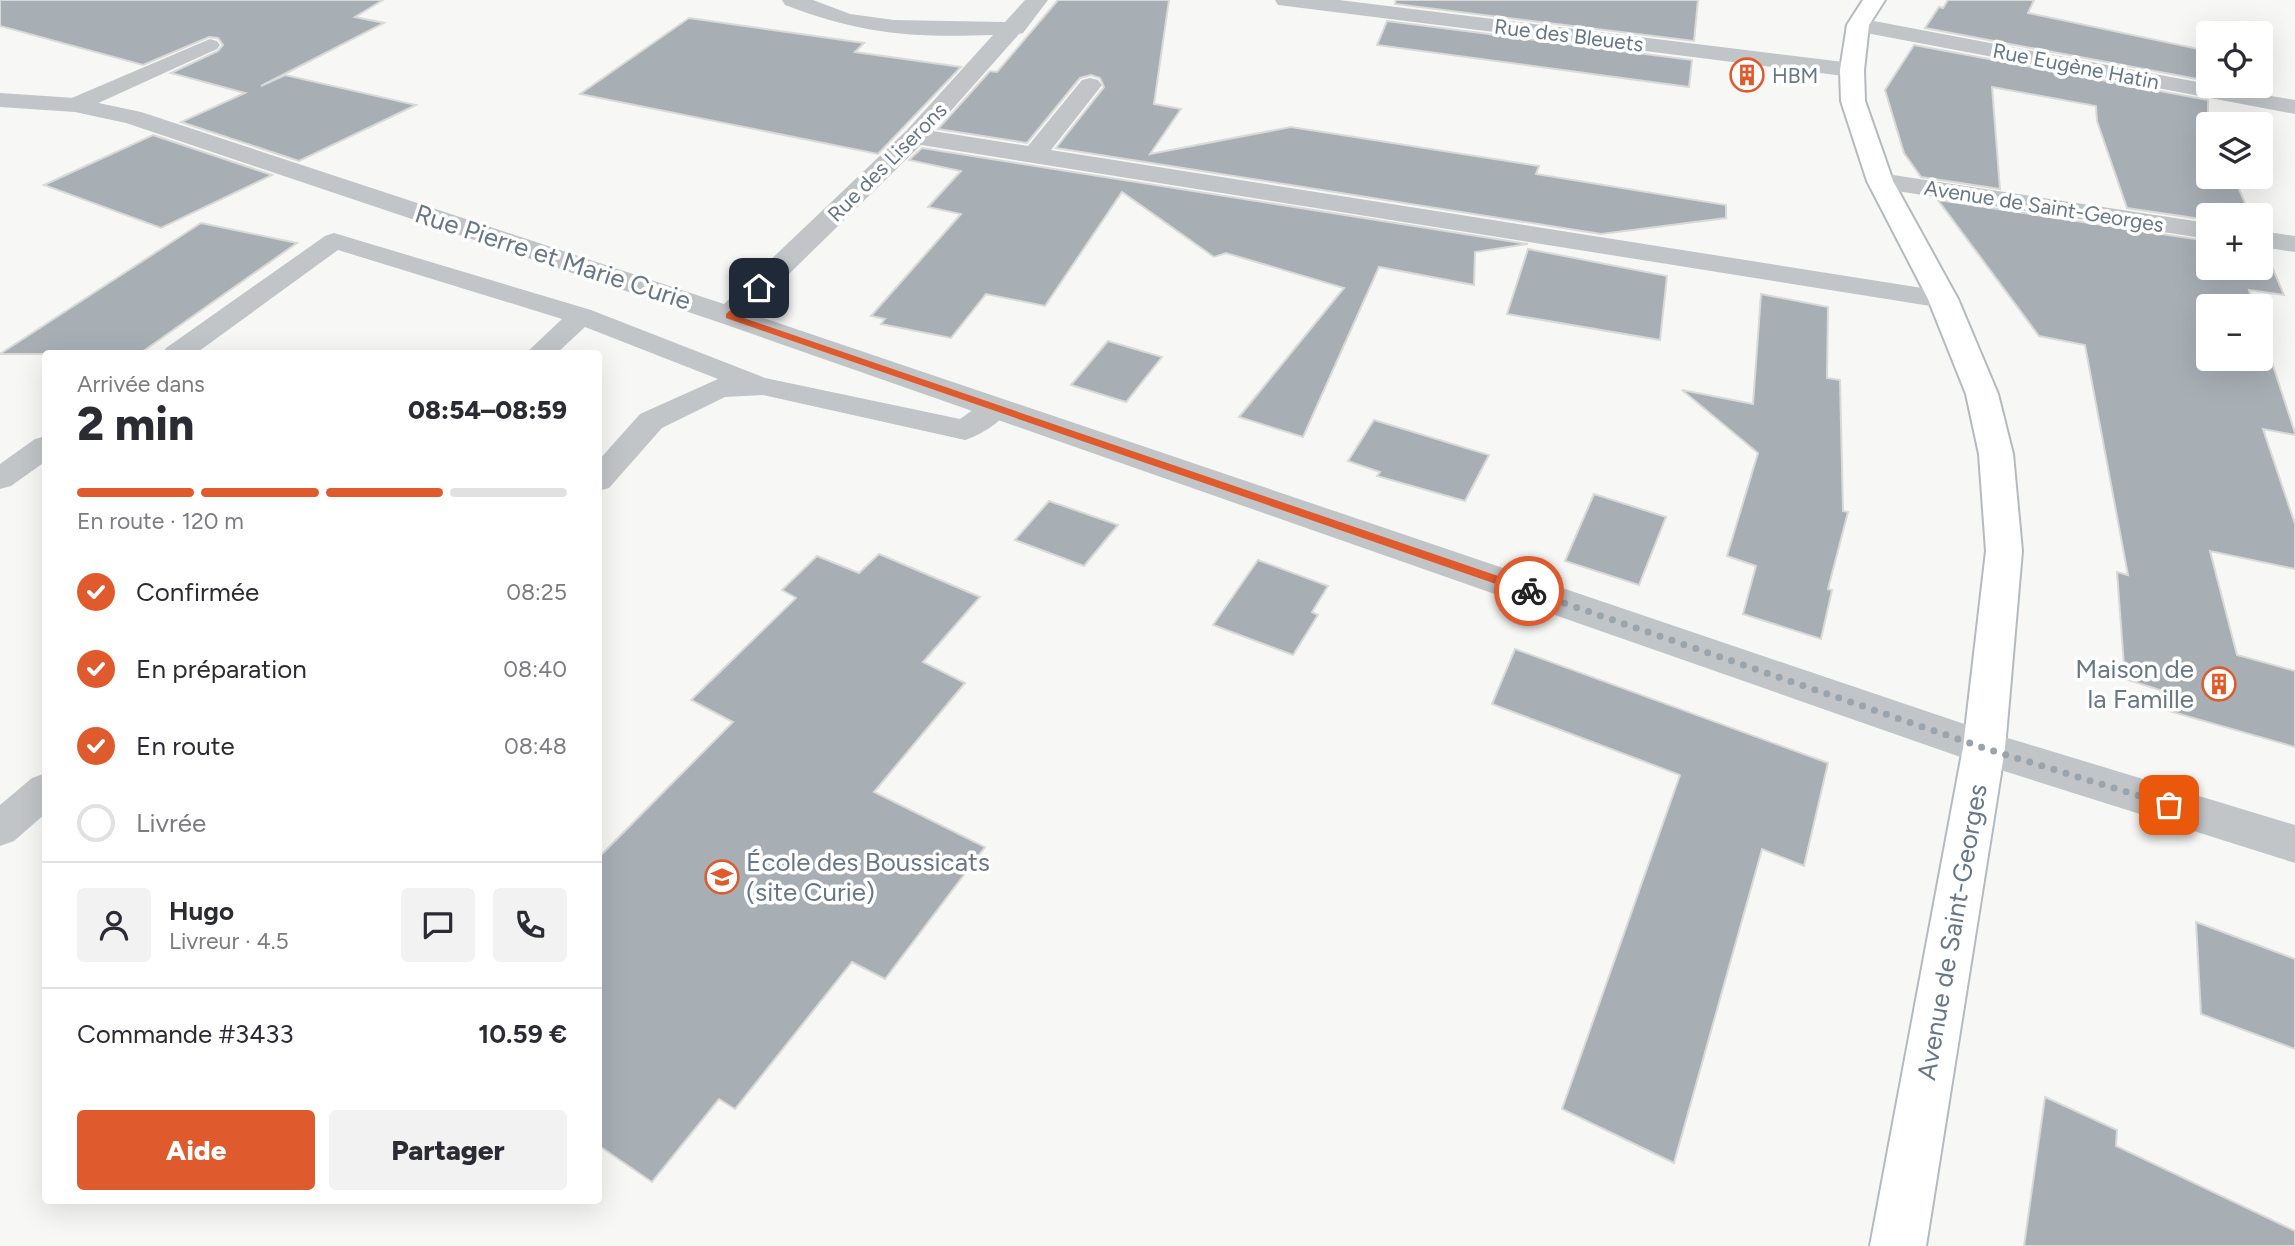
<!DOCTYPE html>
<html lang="fr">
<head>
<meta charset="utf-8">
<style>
  body { margin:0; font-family:Figtree,sans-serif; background:#f2f2f3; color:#2b2b33; height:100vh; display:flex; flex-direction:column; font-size:26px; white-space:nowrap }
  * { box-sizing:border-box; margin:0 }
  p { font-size:23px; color:#7c7c81 }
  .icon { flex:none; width:38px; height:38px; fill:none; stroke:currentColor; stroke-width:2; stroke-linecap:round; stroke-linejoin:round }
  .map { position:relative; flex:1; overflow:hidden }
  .sheet { position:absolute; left:42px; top:350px; width:560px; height:854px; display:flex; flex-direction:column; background:#fff; border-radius:7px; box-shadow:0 7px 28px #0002 }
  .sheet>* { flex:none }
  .fabs { position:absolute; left:2196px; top:21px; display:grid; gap:14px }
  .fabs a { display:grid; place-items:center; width:77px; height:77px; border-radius:7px; background:#fff; box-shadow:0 7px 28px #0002; font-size:35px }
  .pin { position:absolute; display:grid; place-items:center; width:60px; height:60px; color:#fff; margin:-30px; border-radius:14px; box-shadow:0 4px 10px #0006 }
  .courier { position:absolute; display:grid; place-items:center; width:70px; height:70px; margin:-35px; border:5px solid #df5b2d; border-radius:50%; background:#fff; color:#222; box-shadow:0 2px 9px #0007 }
  .head em { font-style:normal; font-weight:800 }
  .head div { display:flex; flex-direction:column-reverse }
  .head { display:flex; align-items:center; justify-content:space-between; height:119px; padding:0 35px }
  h1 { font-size:46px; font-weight:800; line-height:52px }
  .bar { display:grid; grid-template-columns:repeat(4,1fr); gap:10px 7px; align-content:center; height:84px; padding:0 35px }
  .bar i { height:9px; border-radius:5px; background:#e1e1e2 }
  .bar .active { background:#df5b2d }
  .bar p { grid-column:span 4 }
  .line { display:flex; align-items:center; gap:18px; padding:0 35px; border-top:2px solid #e1e1e2 }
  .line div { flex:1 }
  .round { display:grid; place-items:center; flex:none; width:74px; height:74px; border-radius:7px; background:#f2f2f3 }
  ol { padding:0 35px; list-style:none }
  li { display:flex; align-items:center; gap:21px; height:77px }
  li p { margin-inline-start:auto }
  li .icon { padding:7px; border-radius:50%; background:#df5b2d; color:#fff; stroke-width:4 }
  li:last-child { color:#7c7c81 }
  li i { width:38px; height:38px; border:4px solid #e1e1e2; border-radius:50% }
  .primary-button { display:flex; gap:14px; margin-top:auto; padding:14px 35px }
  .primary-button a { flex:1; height:80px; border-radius:7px; background:#df5b2d; color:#fff; font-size:28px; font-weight:800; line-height:80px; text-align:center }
  .primary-button a+a { background:#f2f2f3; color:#2b2b33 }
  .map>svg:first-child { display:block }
  .building { fill:#a7afb5; stroke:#d9d9d7; stroke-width:2 }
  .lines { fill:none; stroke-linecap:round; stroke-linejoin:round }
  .secondary-casing { stroke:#b5babf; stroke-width:4 }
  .lane { fill:#c1c5c8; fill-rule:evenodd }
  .street { fill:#c1c5c8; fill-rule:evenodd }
  .secondary { fill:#fff; fill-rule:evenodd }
  .route { fill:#df5b2d }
  .done { stroke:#99a4ac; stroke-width:7; stroke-dasharray:0 12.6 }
  .labels { text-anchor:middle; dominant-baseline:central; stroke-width:7; stroke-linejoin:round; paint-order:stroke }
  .far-street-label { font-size:21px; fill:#677785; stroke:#fff }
  .far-poi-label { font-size:21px; fill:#677785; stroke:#fff; text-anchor:start }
  .street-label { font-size:26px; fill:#677785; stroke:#fff }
  .poi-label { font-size:26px; fill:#677785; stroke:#fff; text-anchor:end }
</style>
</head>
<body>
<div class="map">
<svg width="2295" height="1246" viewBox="0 0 2295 1246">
  <rect width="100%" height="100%" fill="#f7f8f5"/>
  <!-- building -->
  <g class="building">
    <polygon points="0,0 383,0 355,17 384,23 261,86 285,75 416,105 299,161 181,122 245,93 171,73 218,51 223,45 218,38 209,37 143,65 0,26"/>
    <polygon points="1058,0 1169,0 1154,104 1181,109 1150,154 1291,127 1539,166 1536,174 1726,205 1726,218 1601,234 1056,148 1104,87 1100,78 1091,75 1080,78 1027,143 938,129 990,71 997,72"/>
    <polygon points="1396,0 1698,0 1694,41 1395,4"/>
    <polygon points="1948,0 2034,0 2028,13 2208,51 2208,81 1925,28 1939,7 1943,8"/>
    <polygon points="689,18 864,43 855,52 961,67 878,154 580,94"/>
    <polygon points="1387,21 1692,60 1689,87 1377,45"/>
    <polygon points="1914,45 2208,100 2208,119 2212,124 2208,124 2208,177 2234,177 2250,215 2208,215 2208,220 2127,208 2097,121 2096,106 1992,87 2000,189 1921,177 1904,153 1885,90"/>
    <polygon points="153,135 272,175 161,228 44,185"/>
    <polygon points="922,148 1528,244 1475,252 1474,285 1379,267 1303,437 1239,417 1344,288 1226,253 1214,257 1122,192 1045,306 986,294 951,338 881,324 885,319 871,316 961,214 928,207 961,171 909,160"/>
    <polygon points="1938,200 2208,241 2208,268 2261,268 2261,250 2265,250 2284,295 2249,290 2254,306 2208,306 2208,359 2261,359 2261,329 2295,433 2295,435 2263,429 2295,524 2295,569 2210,551 2237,655 2295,671 2295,747 2162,709 2160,690 2125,679 2117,572 2128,575 2085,345 2039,336"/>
    <polygon points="201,223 297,243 139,354 0,354"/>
    <polygon points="1528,249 1667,276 1660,340 1507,314"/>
    <polygon points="1761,294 1828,307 1827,378 1840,380 1843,511 1848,512 1828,589 1832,590 1821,639 1743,614 1756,566 1727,556 1758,453 1682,390 1753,404"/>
    <polygon points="1108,341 1162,357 1126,402 1071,385"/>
    <polygon points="1374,420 1489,455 1465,501 1377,476 1380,472 1348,461"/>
    <polygon points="1594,494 1666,517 1639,585 1565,561"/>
    <polygon points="1049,501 1118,525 1084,566 1015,540"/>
    <polygon points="879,554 980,597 923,662 965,683 874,792 985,847 885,979 852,962 735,1109 719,1099 652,1182 598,1145 598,858 733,722 691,700 796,598 782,590 817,556 859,573"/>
    <polygon points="1258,560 1328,586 1312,612 1318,615 1293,655 1213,625"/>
    <polygon points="1515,649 1828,763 1804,866 1762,849 1674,1163 1562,1109 1680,775 1492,704"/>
    <polygon points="2196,922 2295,959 2295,1049 2201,1014"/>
    <polygon points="2045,1097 2117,1130 2116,1146 2295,1231 2295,1246 2024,1246"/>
  </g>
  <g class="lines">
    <defs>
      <polygon id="secondary" points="1863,0 1885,0 1869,25 1864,70 1865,101 1893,181 1958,299 1998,394 2013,454 2022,551 2005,748 1926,1246 1870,1246 1963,748 1986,551 1979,454 1966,394 1928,299 1867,181 1841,101 1840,70 1847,25"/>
    </defs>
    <!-- secondary casing -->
    <use href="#secondary" class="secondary-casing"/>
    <!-- lane -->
    <g class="lane">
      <polygon points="210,39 217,41 220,45 217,49 83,110 67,110 64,105 67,100"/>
      <path d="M334 233 591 310 765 378 960 419C975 409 987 396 1006 401L1011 408C1001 422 981 435 965 440L763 395 725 397 662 428 609 488 598 491V461L640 414 718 379 585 327 556 354H525L562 319 338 250 195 354H162L166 348 325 236Z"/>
      <polygon points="46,436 46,461 11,486 0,489 0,464 35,439"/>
      <polygon points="46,773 46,813 14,841 0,846 0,805 32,778"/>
    </g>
    <!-- street -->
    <g class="street">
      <path d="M782 0H813L850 14 894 20 1005 22 1025 0H1048L1023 33 1019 34 933 131 1028 146 1082 80 1090 78 1098 80 1102 85 1051 150 1954 293 1958 299 1954 305 1943 308 921 145 749 313 1988 732 2295 825V863L1969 760 718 322 126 123 75 112 0 107V93L75 98 141 112 724 304 906 131 993 35C912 38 861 34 785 5Z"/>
      <polygon points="1275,0 1339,0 1852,63 1860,65 1864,70 1860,75 1852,77 1286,6 1278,5"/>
      <polygon points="1858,18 2208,84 2208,86 2295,100 2295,114 1850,30 1847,25 1850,20"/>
      <polygon points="1880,173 2208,223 2208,239 1871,187 1867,181 1871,175"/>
      <polygon points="2261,231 2295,236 2295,252 2261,247"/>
    </g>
    <!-- secondary -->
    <use href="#secondary" class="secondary"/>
  </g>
  <!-- route -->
  <polygon class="route" points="759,285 762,289 735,315 1533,588 1535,591 1533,594 1525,594 726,318 726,314"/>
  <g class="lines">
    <!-- done -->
    <polyline class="done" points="1529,591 1984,748 2169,805"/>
  </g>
  <!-- icons -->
  <defs>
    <symbol id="building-ring" viewBox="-11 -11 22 22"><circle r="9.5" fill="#fff" stroke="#df5b2d" stroke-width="1.5"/><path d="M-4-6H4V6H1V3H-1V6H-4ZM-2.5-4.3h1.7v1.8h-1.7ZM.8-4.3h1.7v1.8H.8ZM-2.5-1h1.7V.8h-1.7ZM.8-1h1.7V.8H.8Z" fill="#df5b2d"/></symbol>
    <symbol id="school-ring" viewBox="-11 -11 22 22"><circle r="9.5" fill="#fff" stroke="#df5b2d" stroke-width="1.5"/><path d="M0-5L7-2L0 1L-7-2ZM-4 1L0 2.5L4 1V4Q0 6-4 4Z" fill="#df5b2d"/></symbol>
  </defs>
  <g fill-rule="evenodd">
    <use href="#building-ring" x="1728" y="56" width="38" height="38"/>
    <use href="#building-ring" x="2200" y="665" width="38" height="38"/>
    <use href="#school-ring" x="703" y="858" width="38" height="38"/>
  </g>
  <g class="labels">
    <!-- far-street labels -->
    <g class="far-street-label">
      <text transform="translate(1569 35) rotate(7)">Rue des Bleuets</text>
      <text transform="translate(2076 66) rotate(11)">Rue Eugène Hatin</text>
      <text transform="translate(887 162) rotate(-45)">Rue des Liserons</text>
      <text transform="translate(2044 206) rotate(9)">Avenue de Saint-Georges</text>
    </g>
    <!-- far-poi labels -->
    <g class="far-poi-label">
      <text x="1772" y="75">HBM</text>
    </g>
    <!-- street labels -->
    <g class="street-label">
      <text transform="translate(553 257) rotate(18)">Rue Pierre et Marie Curie</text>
      <text transform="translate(1952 932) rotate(-80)">Avenue de Saint-Georges</text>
    </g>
    <!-- poi labels -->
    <g class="poi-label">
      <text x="2194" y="669">Maison de<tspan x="2194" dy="30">la Famille</tspan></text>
      <text x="746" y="862" text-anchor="start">École des Boussicats<tspan x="746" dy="30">(site Curie)</tspan></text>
    </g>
  </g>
</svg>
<div class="fabs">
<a><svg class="icon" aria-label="locate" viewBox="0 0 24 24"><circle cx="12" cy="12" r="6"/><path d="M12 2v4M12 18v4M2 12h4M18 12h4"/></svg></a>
<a><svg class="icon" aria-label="layers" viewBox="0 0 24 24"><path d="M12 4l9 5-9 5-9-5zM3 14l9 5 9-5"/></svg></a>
<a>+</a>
<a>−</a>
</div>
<div class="pin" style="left:2169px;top:805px;background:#ea580c"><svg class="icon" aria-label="bag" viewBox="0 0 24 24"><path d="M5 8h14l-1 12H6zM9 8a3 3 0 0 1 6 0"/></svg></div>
<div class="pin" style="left:759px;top:288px;background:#1f2937"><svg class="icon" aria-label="home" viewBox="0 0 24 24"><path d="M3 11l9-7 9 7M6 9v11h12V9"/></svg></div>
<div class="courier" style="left:1529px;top:591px"><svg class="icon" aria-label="bike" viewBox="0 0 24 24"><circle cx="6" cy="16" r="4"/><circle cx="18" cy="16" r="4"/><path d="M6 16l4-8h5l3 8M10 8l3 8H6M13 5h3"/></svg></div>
<section class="sheet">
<div class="head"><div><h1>2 min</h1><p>Arrivée dans</p></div><em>08:54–08:59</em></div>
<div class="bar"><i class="active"></i><i class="active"></i><i class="active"></i><i></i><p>En route · 120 m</p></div>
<ol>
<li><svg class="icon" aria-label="check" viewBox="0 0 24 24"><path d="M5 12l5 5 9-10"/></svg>Confirmée<p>08:25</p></li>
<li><svg class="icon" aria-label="check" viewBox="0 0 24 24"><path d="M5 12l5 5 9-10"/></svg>En préparation<p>08:40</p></li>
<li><svg class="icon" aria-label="check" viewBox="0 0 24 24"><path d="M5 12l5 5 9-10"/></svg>En route<p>08:48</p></li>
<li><i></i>Livrée</li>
</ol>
<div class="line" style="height:126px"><a class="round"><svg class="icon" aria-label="person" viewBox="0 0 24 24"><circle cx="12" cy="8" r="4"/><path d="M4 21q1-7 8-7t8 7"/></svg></a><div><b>Hugo</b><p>Livreur · 4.5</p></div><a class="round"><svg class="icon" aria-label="chat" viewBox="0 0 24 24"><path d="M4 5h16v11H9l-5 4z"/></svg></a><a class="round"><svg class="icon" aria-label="phone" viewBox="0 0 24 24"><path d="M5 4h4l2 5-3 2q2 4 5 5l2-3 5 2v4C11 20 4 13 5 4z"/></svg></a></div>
<div class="line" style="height:91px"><div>Commande #3433</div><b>10.59 €</b></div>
<div class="primary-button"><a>Aide</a><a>Partager</a></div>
</section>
</div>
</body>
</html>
